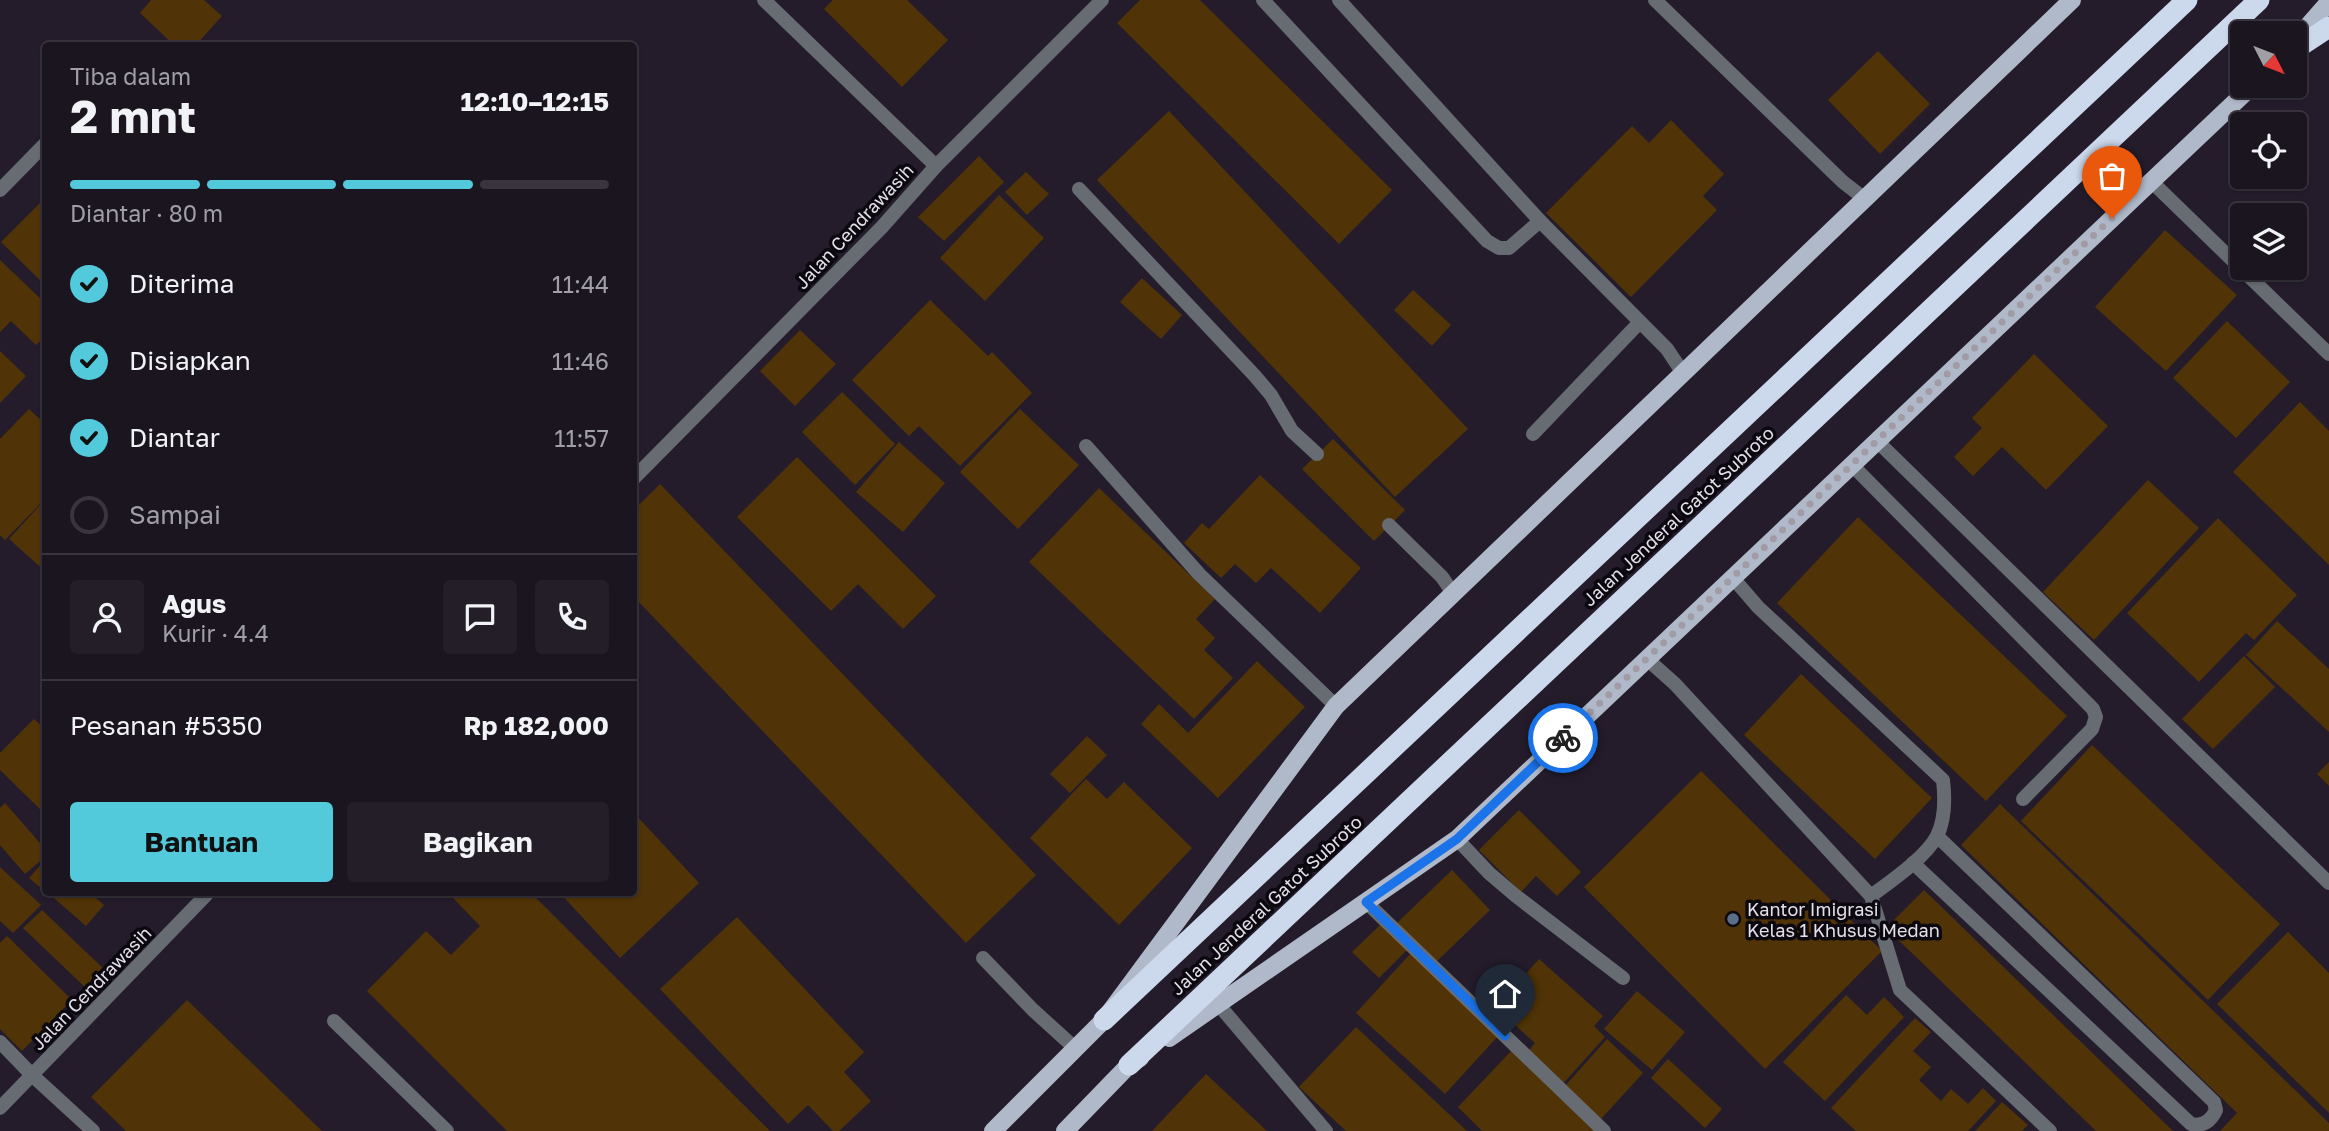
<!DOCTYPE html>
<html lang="id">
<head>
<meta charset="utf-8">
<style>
  body { margin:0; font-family:"Golos Text",sans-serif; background:#241e29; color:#f1f3f6; height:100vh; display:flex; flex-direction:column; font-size:26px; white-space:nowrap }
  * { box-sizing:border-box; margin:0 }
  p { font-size:23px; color:#a09fa5 }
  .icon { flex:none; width:38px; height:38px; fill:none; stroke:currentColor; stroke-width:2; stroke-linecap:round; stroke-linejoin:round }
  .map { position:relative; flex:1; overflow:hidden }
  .side { position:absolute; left:42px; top:42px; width:595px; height:854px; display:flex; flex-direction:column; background:#1b1520; border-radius:7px; box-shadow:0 2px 5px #0004,0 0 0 2px #39343e }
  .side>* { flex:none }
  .needle { width:46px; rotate:132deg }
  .fabs { position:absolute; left:2230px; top:21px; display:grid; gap:14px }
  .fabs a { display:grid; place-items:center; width:77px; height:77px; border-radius:7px; background:#1b1520; box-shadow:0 2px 5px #0004,0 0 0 2px #39343e; font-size:35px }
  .pin { position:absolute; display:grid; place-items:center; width:60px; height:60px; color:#fff; margin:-72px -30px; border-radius:50% 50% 50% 0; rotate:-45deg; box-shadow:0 0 7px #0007 }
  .pin .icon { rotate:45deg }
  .courier { position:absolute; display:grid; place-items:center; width:70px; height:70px; margin:-35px; border:5px solid #1a73e8; border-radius:50%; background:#fff; color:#222; box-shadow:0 2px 9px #0007 }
  .overview em { font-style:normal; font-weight:700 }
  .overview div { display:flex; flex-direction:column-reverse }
  .overview { display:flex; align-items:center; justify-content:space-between; height:119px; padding:0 28px }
  h1 { font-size:46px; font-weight:700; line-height:52px }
  .bar { display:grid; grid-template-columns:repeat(4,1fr); gap:10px 7px; align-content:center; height:84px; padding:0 28px }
  .bar i { height:9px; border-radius:5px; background:#39343e }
  .bar .selected { background:#53cadc }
  .bar p { grid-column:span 4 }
  .line { display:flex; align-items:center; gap:18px; padding:0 28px; border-top:2px solid #39343e }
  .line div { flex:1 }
  .round { display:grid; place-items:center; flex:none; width:74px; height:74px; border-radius:7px; background:#241e29 }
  ol { padding:0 28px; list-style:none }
  li { display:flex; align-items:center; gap:21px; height:77px }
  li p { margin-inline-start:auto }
  li .icon { padding:7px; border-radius:50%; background:#53cadc; color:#111; stroke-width:4 }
  li:last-child { color:#a09fa5 }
  li i { width:38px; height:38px; border:4px solid #39343e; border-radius:50% }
  .primary-button { display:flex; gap:14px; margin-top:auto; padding:14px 28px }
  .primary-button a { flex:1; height:80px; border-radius:7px; background:#53cadc; color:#111; font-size:28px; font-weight:700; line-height:80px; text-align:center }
  .primary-button a+a { background:#241e29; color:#f1f3f6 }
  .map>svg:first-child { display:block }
  .building { fill:#503307 }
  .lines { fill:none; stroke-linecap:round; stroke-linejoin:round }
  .lane { stroke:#676c73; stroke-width:14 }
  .street { stroke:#676c73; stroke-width:14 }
  .primary { stroke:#afb9c9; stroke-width:18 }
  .highway { stroke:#ccd8eb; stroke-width:21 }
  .done { stroke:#a19ba6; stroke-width:7; stroke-dasharray:0 12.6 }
  .route { stroke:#1a73e8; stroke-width:9 }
  .service-dot { fill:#5c6f8a; stroke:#0c080f; stroke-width:2.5 }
  .labels { text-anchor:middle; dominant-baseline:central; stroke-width:7; stroke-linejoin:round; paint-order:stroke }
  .street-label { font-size:18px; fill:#e4dfe9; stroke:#0c080f }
  .poi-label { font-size:18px; fill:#e4dfe9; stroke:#0c080f; text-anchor:start }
</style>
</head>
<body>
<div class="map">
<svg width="2329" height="1131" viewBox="0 0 2329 1131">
  <rect width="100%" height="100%" fill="#241c2b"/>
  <!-- building -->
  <g class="building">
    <polygon points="151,0 204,0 222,16 195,46 175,46 140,13"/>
    <polygon points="833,0 907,0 948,40 902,87 824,9"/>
    <polygon points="1140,0 1200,0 1392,190 1339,244 1117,23"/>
    <polygon points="1878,51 1930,104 1880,154 1828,100"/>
    <polygon points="1169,111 1468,429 1395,497 1097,180"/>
    <polygon points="1671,120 1724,174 1703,196 1717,210 1631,297 1546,213 1632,126 1649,143"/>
    <polygon points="979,156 1004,182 944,241 918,217"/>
    <polygon points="1026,172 1049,194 1027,215 1005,192"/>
    <polygon points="999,195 1044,238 985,301 940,258"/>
    <polygon points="46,197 46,286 1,242"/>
    <polygon points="2165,230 2237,295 2166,371 2095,307"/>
    <polygon points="0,260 46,304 46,336 36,345 11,321 0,332"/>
    <polygon points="1142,278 1182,315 1161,339 1120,302"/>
    <polygon points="1413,290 1451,325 1432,346 1394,310"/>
    <polygon points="930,300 988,356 992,352 1032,393 960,466 919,426 909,436 852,380"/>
    <polygon points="2227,321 2290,382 2236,438 2173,378"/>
    <polygon points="800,330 836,364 795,406 760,371"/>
    <polygon points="0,351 26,376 0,403"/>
    <polygon points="2034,354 2108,426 2046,490 2002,447 1973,476 1954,457 1982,428 1972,418"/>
    <polygon points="842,392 895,444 855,485 802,432"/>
    <polygon points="2300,402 2329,431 2329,565 2233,472"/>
    <polygon points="29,409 46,425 46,498 5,540 0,535 0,439"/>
    <polygon points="1020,409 1079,465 1018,529 960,472"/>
    <polygon points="1333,439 1405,510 1374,541 1302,469"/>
    <polygon points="899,442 945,483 903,532 856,492"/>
    <polygon points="797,457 936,596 903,629 858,584 831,611 737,517"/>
    <polygon points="1260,475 1361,568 1320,613 1271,568 1256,583 1235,564 1221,578 1184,543 1202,523 1209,529"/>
    <polygon points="2148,480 2199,528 2094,640 2043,592"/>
    <polygon points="660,484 1036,875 966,943 634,597 634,510"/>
    <polygon points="1099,488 1215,599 1196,619 1215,638 1204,650 1233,678 1194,719 1029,562"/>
    <polygon points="41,504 46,508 46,572 9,539"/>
    <polygon points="1858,517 2067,716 1986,801 1777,603"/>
    <polygon points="2218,518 2297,595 2254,640 2246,633 2199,682 2127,613"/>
    <polygon points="2277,621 2329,669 2329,732 2246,655"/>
    <polygon points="2244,656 2275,687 2213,749 2182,719"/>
    <polygon points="1257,661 1305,707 1218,798 1141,724 1159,704 1188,733"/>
    <polygon points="1801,674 1932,798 1875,859 1744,735"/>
    <polygon points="34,719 46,730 46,812 44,813 0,770 0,753"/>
    <polygon points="1087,736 1107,755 1070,793 1050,774"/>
    <polygon points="2092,745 2280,924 2208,1000 2021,821"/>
    <polygon points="2329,762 2329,786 2317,774"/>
    <polygon points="1701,771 1882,951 1765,1069 1584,887"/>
    <polygon points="1086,779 1107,799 1124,782 1192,848 1119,925 1030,838"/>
    <polygon points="5,803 46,850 46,856 25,874 0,845 0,808"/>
    <polygon points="2000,804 2329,1123 2329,1131 2220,1131 2237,1113 1961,845"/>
    <polygon points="1519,810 1581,872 1557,896 1536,876 1521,892 1479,850"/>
    <polygon points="634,813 699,883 620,958 559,892 634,892"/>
    <polygon points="46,859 46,892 29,878"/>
    <polygon points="0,867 41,905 13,933 0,921"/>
    <polygon points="1452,870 1490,910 1434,964 1396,924"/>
    <polygon points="1924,890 2173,1131 2096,1131 1886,928"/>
    <polygon points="47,892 89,892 104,905 86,926"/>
    <polygon points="458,892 530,892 770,1131 507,1131 367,991 426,931 451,955 480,926 453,898"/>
    <polygon points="42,910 108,973 90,992 23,928"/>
    <polygon points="737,917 864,1052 844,1072 871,1101 839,1131 833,1131 808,1105 788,1124 660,989"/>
    <polygon points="1380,925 1407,950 1379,978 1352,952"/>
    <polygon points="2288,932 2329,973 2329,1113 2217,1004"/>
    <polygon points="7,936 72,1000 22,1051 0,1029 0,943"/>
    <polygon points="1411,953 1500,1034 1445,1094 1356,1013"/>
    <polygon points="1539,959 1603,1016 1594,1026 1605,1037 1560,1087 1525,1055 1535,1043 1496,1008"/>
    <polygon points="1637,991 1685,1032 1652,1070 1604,1029"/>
    <polygon points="1846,995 1867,1015 1884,997 1904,1017 1825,1101 1783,1062"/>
    <polygon points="187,1000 322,1131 126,1131 91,1097"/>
    <polygon points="1915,1018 1931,1032 1913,1051 1931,1067 1919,1080 1941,1101 1951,1089 1968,1104 1983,1088 1996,1101 1968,1131 1856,1131 1831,1108"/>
    <polygon points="1356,1027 1467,1131 1346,1131 1299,1087"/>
    <polygon points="1607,1039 1643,1073 1601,1119 1565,1086"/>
    <polygon points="1514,1048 1595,1131 1482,1131 1458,1107"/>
    <polygon points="1668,1059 1722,1109 1705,1128 1651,1078"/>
    <polygon points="1206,1074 1267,1131 1152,1131"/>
    <polygon points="2002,1102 2028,1125 2022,1131 1975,1131"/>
  </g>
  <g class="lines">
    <!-- lane -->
    <g class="lane">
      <polyline points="1263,0 1487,241 1499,248 1509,248 1540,221 1667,349 1683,373"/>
      <polyline points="1339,0 1540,221"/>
      <polyline points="1655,0 1843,182 1865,199"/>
      <polyline points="1079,189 1255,376 1271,395 1292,431 1317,454"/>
      <polyline points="1533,434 1639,323"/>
      <polyline points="1852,465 2093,709 2096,717 2092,729 2023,799"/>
      <polyline points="1389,525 1442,577 1453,593"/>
      <path d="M1733 578 1758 607 1943 780C1945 797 1945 820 1937 836 1925 858 1891 881 1871 896"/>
      <polyline points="1647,659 1675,684 1871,896 1900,990 2050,1131"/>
      <polyline points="1457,839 1489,873 1516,896 1623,978"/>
      <path d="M1913 863 2191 1124C2203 1127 2211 1121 2216 1110L2214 1102 1937 836"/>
      <polyline points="983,958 1033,1010 1076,1049"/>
      <polyline points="1218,1004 1326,1131"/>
      <polyline points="334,1021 447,1131"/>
    </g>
    <!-- street -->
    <g class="street">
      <polyline points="764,0 936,166"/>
      <polyline points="2151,181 2329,354"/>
      <polyline points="0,190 46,143"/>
      <polyline points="1877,441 2329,883"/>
      <polyline points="1086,446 1199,574 1336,706"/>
      <polyline points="634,478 882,227 936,166 1102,0"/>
      <polyline points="1366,902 1604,1131"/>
      <polyline points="0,1042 33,1076 93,1131"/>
      <polyline points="0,1108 209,892"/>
    </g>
    <!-- primary -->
    <g class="primary">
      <polyline points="2294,42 2329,2"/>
      <polyline points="1169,1038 1457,839 2252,86"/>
      <polyline points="993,1131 1104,1020 1336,706 2072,0"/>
      <polyline points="1065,1131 1129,1065 1140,1058"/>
    </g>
    <!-- highway -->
    <g class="highway">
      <polyline points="2294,50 2329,27"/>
      <polyline points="1104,1020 2187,0"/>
      <polyline points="1129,1065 2259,0"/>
    </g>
  </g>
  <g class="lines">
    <!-- done -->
    <polyline class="done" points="1563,738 2112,218"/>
    <!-- route -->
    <polyline class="route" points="1505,1036 1366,902 1457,839 1563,738"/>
  </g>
  <!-- markers -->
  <circle class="service-dot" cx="1733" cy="919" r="7"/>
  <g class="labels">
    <!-- street labels -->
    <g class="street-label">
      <text transform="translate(854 226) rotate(-47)">Jalan Cendrawasih</text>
      <text transform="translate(1678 516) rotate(-43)">Jalan Jenderal Gatot Subroto</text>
      <text transform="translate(1266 905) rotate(-43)">Jalan Jenderal Gatot Subroto</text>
      <text transform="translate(91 988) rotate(-46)">Jalan Cendrawasih</text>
    </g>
    <!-- poi labels -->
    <g class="poi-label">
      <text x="1747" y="909">Kantor Imigrasi<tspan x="1747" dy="21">Kelas 1 Khusus Medan</tspan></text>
    </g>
  </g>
</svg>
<div class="fabs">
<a><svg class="needle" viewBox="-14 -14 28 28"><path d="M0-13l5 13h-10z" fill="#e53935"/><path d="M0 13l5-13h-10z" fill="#a09fa5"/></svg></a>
<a><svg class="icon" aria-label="locate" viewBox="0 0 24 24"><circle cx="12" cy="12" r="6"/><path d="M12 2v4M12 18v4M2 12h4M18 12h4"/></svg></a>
<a><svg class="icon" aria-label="layers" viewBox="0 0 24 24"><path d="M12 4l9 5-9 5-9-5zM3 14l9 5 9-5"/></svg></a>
</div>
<div class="pin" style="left:2112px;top:218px;background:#ea580c"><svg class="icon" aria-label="bag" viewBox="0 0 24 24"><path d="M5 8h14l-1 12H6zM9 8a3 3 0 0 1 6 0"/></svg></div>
<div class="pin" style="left:1505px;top:1036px;background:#1f2937"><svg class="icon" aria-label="home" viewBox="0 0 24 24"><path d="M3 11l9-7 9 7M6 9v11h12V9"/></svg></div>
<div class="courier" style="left:1563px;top:738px"><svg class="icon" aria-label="bike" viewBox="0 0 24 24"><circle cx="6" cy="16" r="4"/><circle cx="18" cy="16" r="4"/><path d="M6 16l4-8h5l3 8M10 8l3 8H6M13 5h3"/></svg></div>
<section class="side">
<div class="overview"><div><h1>2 mnt</h1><p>Tiba dalam</p></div><em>12:10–12:15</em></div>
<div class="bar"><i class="selected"></i><i class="selected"></i><i class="selected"></i><i></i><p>Diantar · 80 m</p></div>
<ol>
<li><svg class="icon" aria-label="check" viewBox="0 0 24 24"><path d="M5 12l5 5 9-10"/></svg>Diterima<p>11:44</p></li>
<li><svg class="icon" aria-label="check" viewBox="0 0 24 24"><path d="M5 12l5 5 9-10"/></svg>Disiapkan<p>11:46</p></li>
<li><svg class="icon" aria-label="check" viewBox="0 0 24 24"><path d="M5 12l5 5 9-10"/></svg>Diantar<p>11:57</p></li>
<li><i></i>Sampai</li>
</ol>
<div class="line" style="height:126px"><a class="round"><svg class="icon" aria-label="person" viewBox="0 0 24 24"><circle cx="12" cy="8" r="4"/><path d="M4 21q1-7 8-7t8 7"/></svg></a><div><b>Agus</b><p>Kurir · 4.4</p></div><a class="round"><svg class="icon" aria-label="chat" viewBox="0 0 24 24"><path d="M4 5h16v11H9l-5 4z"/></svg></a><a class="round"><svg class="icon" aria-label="phone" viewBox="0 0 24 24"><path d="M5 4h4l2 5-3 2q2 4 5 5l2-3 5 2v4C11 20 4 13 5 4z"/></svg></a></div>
<div class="line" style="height:91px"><div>Pesanan #5350</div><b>Rp 182,000</b></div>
<div class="primary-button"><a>Bantuan</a><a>Bagikan</a></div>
</section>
</div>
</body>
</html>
